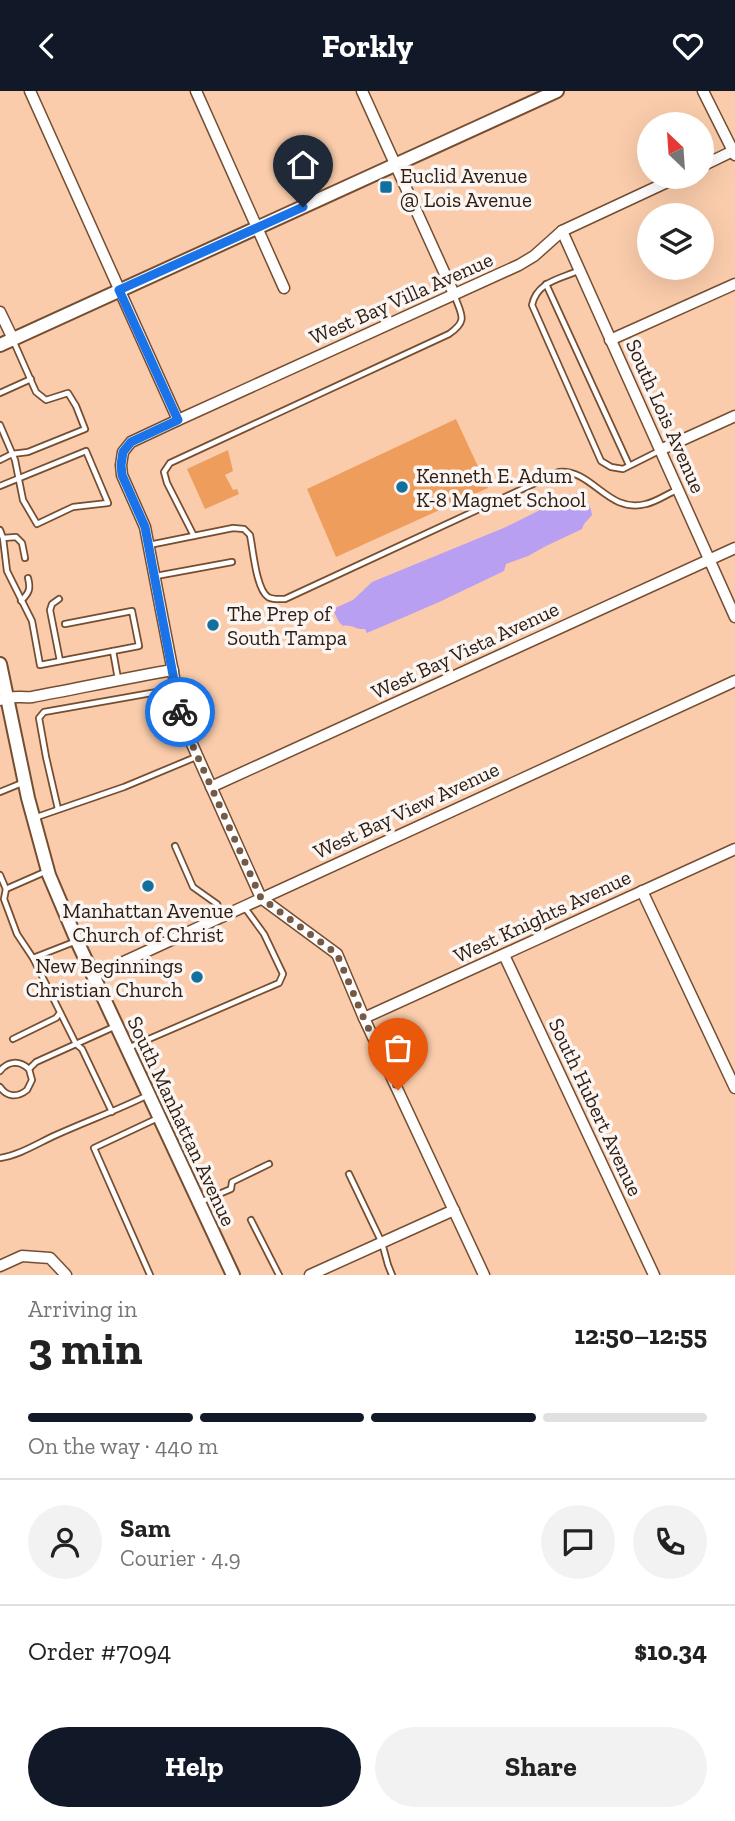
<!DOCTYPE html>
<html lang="en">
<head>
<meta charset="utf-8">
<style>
  body { margin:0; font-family:"Zilla Slab",serif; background:#f2f2f2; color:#222; height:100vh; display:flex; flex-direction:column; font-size:26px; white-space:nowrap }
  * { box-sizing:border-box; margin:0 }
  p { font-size:23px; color:#767676 }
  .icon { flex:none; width:38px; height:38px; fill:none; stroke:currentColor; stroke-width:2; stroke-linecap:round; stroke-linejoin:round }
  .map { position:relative; height:1184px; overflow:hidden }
  .drawer { display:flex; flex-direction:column; background:#fff; flex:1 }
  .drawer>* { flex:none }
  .needle { width:46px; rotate:335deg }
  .controls { position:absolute; left:637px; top:21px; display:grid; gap:14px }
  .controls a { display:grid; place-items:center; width:77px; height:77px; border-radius:50%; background:#fff; box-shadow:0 7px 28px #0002; font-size:35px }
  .pin { position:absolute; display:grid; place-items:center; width:60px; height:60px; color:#fff; margin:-72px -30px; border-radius:50% 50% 50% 0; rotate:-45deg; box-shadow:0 0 7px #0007 }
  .pin .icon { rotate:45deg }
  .courier { position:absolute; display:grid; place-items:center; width:70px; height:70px; margin:-35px; border:5px solid #1a73e8; border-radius:50%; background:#fff; color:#222; box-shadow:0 2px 9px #0007 }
  .headline em { font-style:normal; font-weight:800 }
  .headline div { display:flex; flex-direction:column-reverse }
  .headline { display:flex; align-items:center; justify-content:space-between; height:119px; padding:0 28px }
  h1 { font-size:46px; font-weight:800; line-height:52px }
  .bar { display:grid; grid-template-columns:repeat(4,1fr); gap:10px 7px; align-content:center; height:84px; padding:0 28px }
  .bar i { height:9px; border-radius:5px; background:#e0e0e0 }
  .bar .on { background:#111827 }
  .bar p { grid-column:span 4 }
  .line { display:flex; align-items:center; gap:18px; padding:0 28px; border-top:2px solid #e0e0e0 }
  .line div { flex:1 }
  .round { display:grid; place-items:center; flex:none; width:74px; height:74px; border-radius:37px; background:#f2f2f2 }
  .cta { display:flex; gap:14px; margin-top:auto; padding:14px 28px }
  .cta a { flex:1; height:80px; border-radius:42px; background:#111827; color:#fff; font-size:28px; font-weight:800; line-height:80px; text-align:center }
  .cta a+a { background:#f2f2f2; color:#222 }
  header { display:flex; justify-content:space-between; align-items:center; height:91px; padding:0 28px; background:#111827; color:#fff; font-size:32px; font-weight:800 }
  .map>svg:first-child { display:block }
  .green { fill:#ee9d5d }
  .water { fill:#b89ff2 }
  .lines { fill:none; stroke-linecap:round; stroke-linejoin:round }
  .lane-casing { stroke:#754e31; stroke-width:8 }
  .street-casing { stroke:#754e31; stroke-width:13 }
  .secondary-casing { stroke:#754e31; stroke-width:16 }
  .lane { stroke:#fff; stroke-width:4.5 }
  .street { stroke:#fff; stroke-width:10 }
  .secondary { stroke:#fff; stroke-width:12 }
  .done { stroke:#755a46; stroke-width:7; stroke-dasharray:0 12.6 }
  .route { stroke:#1a73e8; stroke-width:9 }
  .poi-dot { fill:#11709e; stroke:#fbf6f3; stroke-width:2.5 }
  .labels { text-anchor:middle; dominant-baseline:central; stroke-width:7; stroke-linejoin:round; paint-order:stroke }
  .poi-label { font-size:21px; fill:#2e1d10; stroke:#fbf6f3; text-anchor:start }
  .street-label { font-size:21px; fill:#2e1d10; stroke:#fbf6f3 }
</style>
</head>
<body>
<header><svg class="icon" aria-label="back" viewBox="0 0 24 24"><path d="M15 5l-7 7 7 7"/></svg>Forkly<svg class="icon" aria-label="heart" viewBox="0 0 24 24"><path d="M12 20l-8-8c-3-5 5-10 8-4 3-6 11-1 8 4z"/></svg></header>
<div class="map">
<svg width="735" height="1184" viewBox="0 0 735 1184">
  <rect width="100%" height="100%" fill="#faccab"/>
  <!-- green -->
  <g class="green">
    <polygon points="456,328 488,397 336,466 307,398"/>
    <polygon points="228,359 233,380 225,384 233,399 237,398 239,403 205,418 187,378"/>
  </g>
  <!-- water -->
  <path class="water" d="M577 402C588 407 590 413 592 424L584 433 582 438 546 455 528 465 506 473 504 480 437 512 367 542 365 538C356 539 351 533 343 535L339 531 334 521 332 520 333 518 353 509 372 491 506 436 570 404Z"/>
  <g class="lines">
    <defs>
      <g id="lane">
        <path d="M578 180C559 188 537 191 532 214L601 370 611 376 623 378 659 360"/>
        <polyline points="546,193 629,374"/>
        <polyline points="0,302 31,288"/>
        <polyline points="0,334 15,369 23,409 37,433 73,416 108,412 86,360 0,395"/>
        <polyline points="0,369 12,363 28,361 85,338 76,315 68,302 46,309 36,301 13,249"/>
        <polyline points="0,439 3,447 7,480 32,530 40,574 113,560 118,588"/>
        <path d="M194 445 167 392 164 381 170 372 449 243C469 229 461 224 454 203"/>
        <polyline points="3,447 16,446 22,452 25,467"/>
        <path d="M149 454 233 437 244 438 250 444C253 458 256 498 268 506 273 509 280 508 285 508L559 381C593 378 607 423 646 413 656 411 667 403 677 399"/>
        <polyline points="156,485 232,471"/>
        <polyline points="59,508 52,513 50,519 60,570"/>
        <path d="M21 510C29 502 31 498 28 487"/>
        <polyline points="65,533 132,520 139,555 113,560"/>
        <polyline points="0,701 22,692"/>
        <polyline points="58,718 46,666 39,627 44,621 174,598"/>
        <polyline points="34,727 124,696 196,666"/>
        <polyline points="175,755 193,796 217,813 223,824"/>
        <polyline points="0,784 6,798 4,808 17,843 33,867 76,953 36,971 29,978"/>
        <polyline points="6,798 47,780"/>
        <polyline points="33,867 74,851"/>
        <polyline points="13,948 56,927 60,922"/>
        <polyline points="128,957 279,892 283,883 264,843 245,817"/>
        <path d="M0 980C8 970 19 969 29 978L32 989 27 999C17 1007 7 1006 0 996"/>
        <polyline points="112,1021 82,958 76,953 116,935"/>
        <path d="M0 1067C20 1064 38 1052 56 1044 87 1030 118 1019 148 1004"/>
        <polyline points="349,1083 382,1152 388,1174 392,1184"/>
        <polyline points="200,1111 231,1098 232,1091 269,1073"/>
        <polyline points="251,1129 279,1184"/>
        <polyline points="150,1184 94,1057 158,1027"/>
      </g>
      <g id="street">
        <polyline points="30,0 178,329"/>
        <polyline points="196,0 284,197"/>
        <polyline points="362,0 454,203"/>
        <polyline points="703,0 735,64"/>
        <polyline points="702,75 733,60"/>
        <polyline points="562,140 735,526"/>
        <polyline points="0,221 13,248"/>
        <polyline points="610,249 735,193"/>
        <polyline points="660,359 735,325"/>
        <path d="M0 609C11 604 21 607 32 606 80 597 126 587 173 579"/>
        <polyline points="211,696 735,457"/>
        <polyline points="642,800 735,997"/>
        <polyline points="504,864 654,1184"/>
        <polyline points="93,885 735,590"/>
        <polyline points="364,927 735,758"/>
        <polyline points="0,1175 22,1165 50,1167 66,1184"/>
        <polyline points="310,1184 454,1119"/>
        <polyline points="484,1184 364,927 337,863 261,807 183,633 145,436 122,384 121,374 123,361 131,351 178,329 519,174 534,165 562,140 678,86"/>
      </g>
      <g id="secondary">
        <polyline points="0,254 557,0"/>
        <polyline points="0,573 28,707 49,784 77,850 233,1184"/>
      </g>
    </defs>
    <!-- lane casing -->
    <use href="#lane" class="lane-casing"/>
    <!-- street casing -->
    <use href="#street" class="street-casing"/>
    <!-- secondary casing -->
    <use href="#secondary" class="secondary-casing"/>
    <!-- lane -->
    <use href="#lane" class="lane"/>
    <!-- street -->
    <use href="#street" class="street"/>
    <!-- secondary -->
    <use href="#secondary" class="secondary"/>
  </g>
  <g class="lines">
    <!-- done -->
    <polyline class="done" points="180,621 183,633 261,807 337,863 364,928 398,999"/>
    <!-- route -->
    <polyline class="route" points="180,621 145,436 122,384 121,374 123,361 131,351 178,329 119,199 303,116"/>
  </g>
  <!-- markers -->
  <g class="poi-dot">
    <rect x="379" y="89" width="14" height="14" rx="3.5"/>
    <circle cx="402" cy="396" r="7"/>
    <circle cx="213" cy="534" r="7"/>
    <circle cx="148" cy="795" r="7"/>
    <circle cx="197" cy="886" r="7"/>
  </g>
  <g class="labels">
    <!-- poi labels -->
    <g class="poi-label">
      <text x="400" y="84">Euclid Avenue<tspan x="400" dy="24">@ Lois Avenue</tspan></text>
      <text x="416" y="384">Kenneth E. Adum<tspan x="416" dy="24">K-8 Magnet School</tspan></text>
      <text x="227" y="522">The Prep of<tspan x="227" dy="24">South Tampa</tspan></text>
      <text x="148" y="819" text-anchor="middle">Manhattan Avenue<tspan x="148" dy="24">Church of Christ</tspan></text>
      <text x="183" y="874" text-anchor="end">New Beginnings<tspan x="183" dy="24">Christian Church</tspan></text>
    </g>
    <!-- street labels -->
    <g class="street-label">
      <text transform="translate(401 207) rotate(-24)">West Bay Villa Avenue</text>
      <text transform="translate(666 325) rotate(66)">South Lois Avenue</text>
      <text transform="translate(465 559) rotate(-25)">West Bay Vista Avenue</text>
      <text transform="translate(406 719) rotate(-25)">West Bay View Avenue</text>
      <text transform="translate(542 825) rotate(-25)">West Knights Avenue</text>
      <text transform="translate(596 1016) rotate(65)">South Hubert Avenue</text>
      <text transform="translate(182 1030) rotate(65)">South Manhattan Avenue</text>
    </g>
  </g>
</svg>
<div class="controls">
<a><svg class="needle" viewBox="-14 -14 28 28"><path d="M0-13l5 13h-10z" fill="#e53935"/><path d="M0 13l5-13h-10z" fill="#767676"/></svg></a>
<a><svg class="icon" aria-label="layers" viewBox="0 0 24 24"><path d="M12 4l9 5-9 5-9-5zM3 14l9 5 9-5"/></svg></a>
</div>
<div class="pin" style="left:398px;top:999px;background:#ea580c"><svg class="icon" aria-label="bag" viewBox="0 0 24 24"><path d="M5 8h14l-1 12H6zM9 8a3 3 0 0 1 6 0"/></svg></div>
<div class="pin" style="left:303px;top:116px;background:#1f2937"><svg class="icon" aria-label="home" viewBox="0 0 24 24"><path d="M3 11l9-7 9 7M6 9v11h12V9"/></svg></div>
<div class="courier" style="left:180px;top:621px"><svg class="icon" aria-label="bike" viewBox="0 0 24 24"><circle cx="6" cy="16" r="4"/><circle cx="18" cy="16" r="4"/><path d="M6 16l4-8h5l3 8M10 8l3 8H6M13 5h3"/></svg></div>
</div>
<section class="drawer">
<div class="headline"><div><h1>3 min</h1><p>Arriving in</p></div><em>12:50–12:55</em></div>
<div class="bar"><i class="on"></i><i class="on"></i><i class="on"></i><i></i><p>On the way · 440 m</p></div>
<div class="line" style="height:126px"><a class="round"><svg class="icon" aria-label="person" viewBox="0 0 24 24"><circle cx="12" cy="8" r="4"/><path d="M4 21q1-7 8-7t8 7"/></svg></a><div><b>Sam</b><p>Courier · 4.9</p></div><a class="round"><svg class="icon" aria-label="chat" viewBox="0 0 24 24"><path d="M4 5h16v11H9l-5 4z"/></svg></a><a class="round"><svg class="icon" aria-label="phone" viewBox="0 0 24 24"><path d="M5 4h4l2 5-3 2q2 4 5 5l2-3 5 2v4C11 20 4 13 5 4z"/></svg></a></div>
<div class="line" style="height:91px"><div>Order #7094</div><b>$10.34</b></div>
<div class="cta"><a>Help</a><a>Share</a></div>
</section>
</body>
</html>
